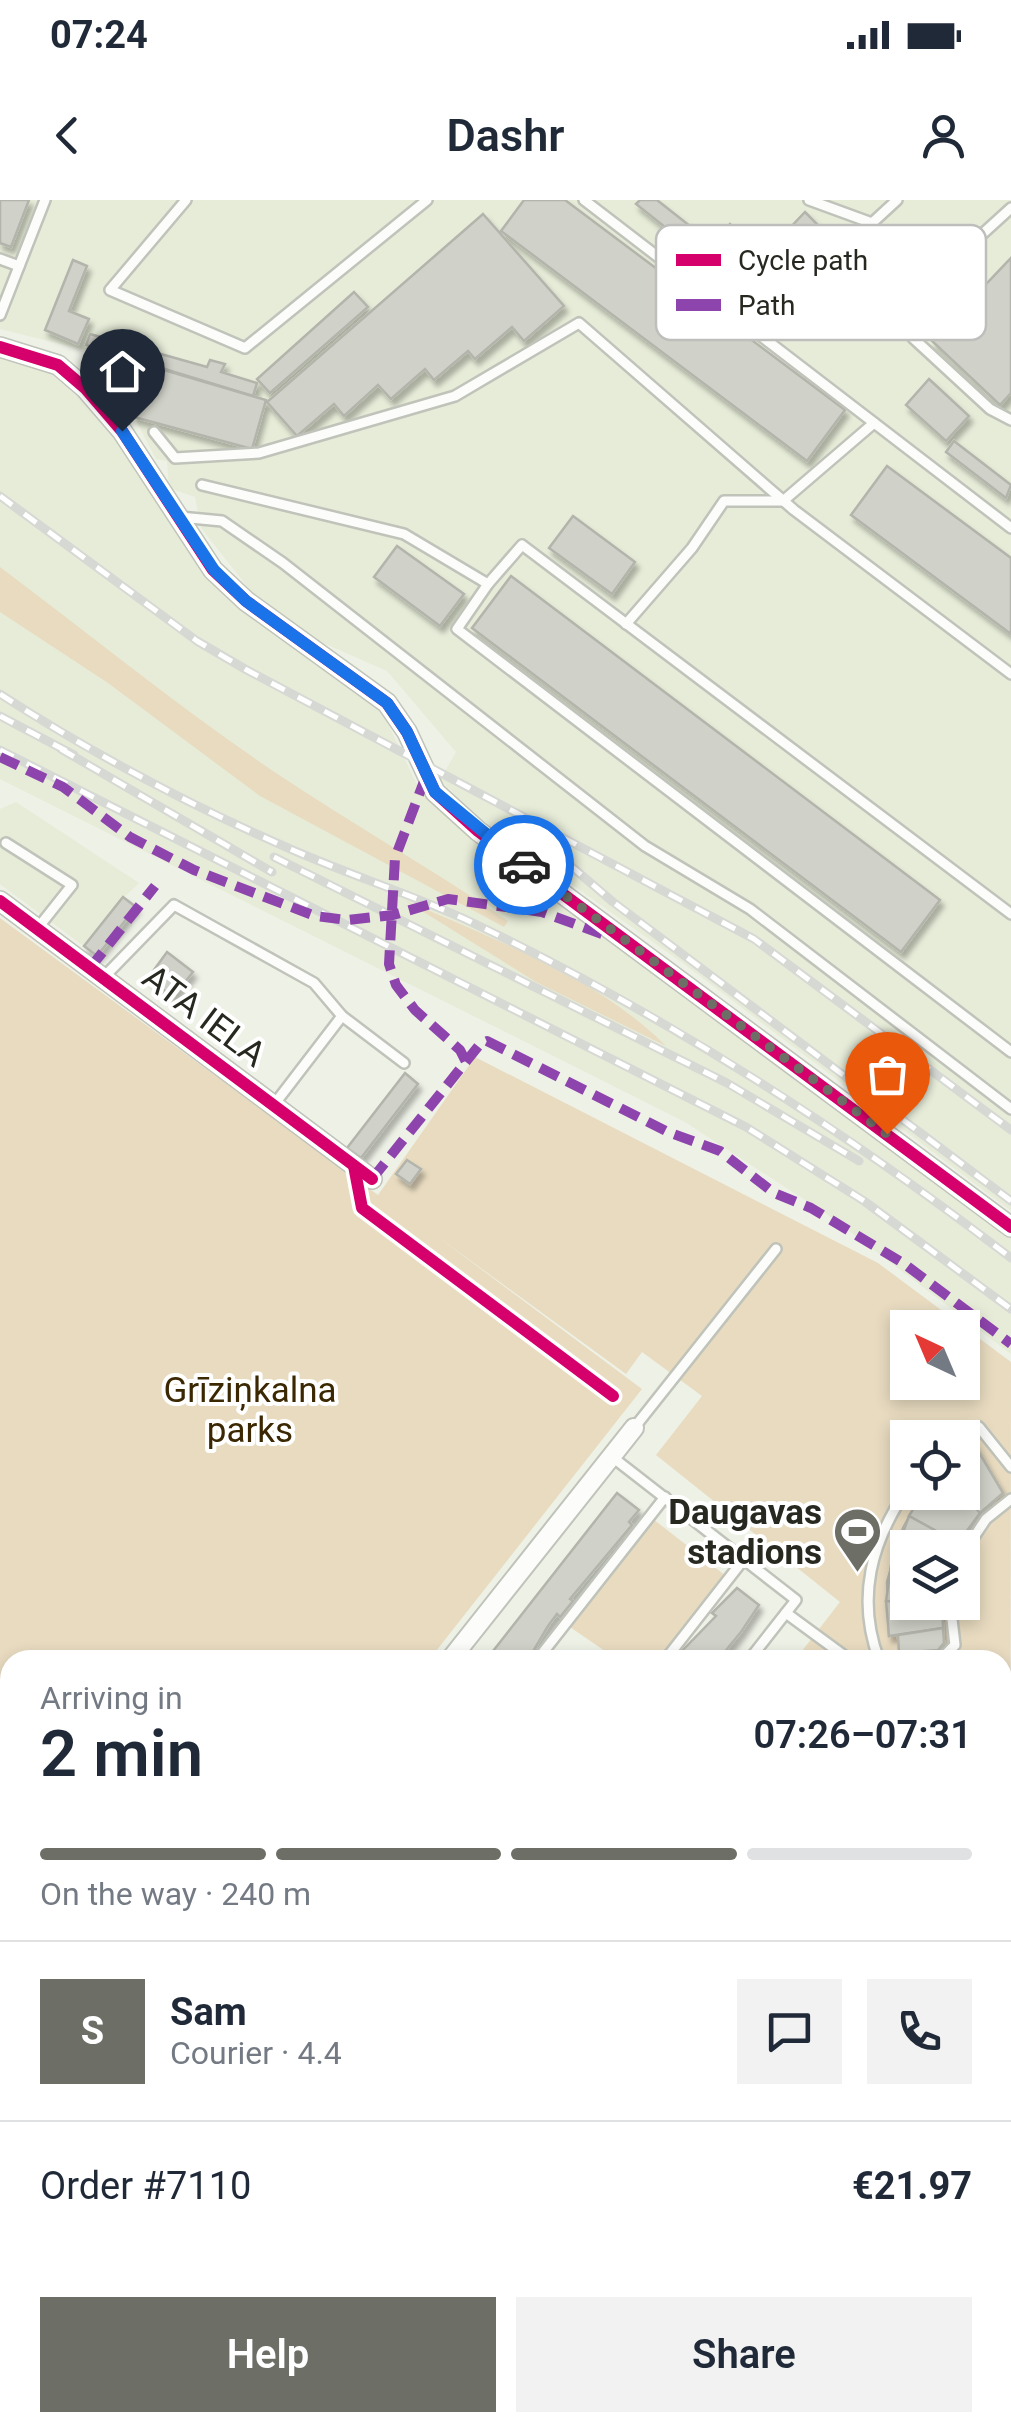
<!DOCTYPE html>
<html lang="en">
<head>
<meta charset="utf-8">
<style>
  body { margin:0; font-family:Roboto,sans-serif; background:#f2f2f3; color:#1f2937; height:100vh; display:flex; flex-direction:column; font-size:38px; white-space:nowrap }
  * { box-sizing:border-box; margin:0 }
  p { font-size:32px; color:#747a83 }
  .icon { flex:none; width:55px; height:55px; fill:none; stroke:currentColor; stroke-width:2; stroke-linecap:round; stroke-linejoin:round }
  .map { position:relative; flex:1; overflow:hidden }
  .side { position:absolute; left:0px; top:1450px; width:1012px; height:782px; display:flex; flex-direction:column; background:#fff; border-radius:30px 30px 0 0; box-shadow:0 5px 15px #0003 }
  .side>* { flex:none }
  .needle { width:65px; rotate:316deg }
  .controls { position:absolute; left:890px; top:1110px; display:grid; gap:20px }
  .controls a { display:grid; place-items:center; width:90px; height:90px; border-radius:0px; background:#fff; box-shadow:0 5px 15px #0003; font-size:50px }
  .pin { position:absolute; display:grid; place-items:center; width:85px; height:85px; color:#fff; margin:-102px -42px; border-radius:50% 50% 50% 0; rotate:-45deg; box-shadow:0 0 10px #0007 }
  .pin .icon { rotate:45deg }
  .courier { position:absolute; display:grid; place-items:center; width:100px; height:100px; margin:-50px; border:8px solid #1a73e8; border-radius:50%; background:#fff; color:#222; box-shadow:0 2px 12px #0007 }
  .summary em { font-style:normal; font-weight:600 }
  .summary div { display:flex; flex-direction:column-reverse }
  .summary { display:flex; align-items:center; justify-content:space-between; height:170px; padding:0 40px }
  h1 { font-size:65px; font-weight:600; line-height:75px }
  .bar { display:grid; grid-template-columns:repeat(4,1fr); gap:15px 10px; align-content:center; height:120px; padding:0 40px }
  .bar i { height:12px; border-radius:8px; background:#e0e1e3 }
  .bar .active { background:#6d6f66 }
  .bar p { grid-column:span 4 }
  .line { display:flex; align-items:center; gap:25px; padding:0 40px; border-top:2px solid #e0e1e3 }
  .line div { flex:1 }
  .round { display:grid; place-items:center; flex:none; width:105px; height:105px; border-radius:0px; background:#f2f2f3 }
  .action { display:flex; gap:20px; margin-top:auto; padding:20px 40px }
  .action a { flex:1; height:115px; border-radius:0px; background:#6d6f66; color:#fff; font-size:40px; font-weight:600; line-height:115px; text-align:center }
  .action a+a { background:#f2f2f3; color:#1f2937 }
  .status { display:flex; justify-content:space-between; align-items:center; height:70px; padding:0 50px; background:#fff; direction:ltr }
  .status svg { height:28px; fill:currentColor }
  header { display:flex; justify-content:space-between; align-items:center; height:130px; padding:0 40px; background:#fff; font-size:45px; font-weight:600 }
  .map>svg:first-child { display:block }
  .built { fill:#e6ecd8 }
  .green { fill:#e8dbc0; fill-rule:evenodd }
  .building { fill:#d0d1c8; stroke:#b3b4ab; stroke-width:2.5; filter:url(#shadow) }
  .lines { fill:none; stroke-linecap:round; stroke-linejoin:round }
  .lane-casing { stroke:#c0c3ba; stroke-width:14 }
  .street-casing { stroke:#c0c3ba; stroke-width:22 }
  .primary-casing { stroke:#aeb9a8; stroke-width:30 }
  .lane { stroke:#fcfdfb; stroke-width:9 }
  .street { stroke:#fcfdfb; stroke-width:18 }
  .primary { stroke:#ebf1e8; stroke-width:25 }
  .rail-casing { stroke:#d6d8d4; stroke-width:9 }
  .rail { stroke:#fff; stroke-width:5; stroke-dasharray:15; stroke-linecap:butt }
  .quiet { stroke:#8e44ad; stroke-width:10; stroke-dasharray:20 10; stroke-linecap:butt }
  .cycleway-casing { stroke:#fff; stroke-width:19 }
  .cycleway { stroke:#d6006c; stroke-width:12 }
  .done { stroke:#6d6f66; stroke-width:10; stroke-dasharray:0 18 }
  .route { stroke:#1a73e8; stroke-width:12 }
  .labels { text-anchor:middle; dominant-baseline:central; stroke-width:8; stroke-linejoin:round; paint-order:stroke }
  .street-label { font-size:35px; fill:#272921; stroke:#fff }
  .park-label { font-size:35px; fill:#3b2802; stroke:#fff }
  .poi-label { font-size:35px; font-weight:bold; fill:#272921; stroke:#fff; text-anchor:end }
  .key { fill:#fff; stroke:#bebfbc; stroke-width:2.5 }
  .key-label { font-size:28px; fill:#272921 }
</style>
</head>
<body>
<div class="status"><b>07:24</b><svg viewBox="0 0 49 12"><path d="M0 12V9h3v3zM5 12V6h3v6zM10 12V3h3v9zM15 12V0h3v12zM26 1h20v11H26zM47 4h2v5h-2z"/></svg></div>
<header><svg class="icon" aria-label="back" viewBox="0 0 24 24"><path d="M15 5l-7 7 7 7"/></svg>Dashr<svg class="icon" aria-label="person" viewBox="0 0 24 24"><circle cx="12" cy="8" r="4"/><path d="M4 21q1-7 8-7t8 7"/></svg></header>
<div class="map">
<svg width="1011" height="2231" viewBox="0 0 1011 2231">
  <defs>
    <filter id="shadow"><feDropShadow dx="3.5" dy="6" stdDeviation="2.5" flood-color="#0004"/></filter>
  </defs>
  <rect width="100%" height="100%" fill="#eef1e6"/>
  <!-- built -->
  <g class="built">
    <polygon points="0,0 1011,0 1011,1011 684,764 485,623 440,580 456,552 387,471 314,439 250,390 201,328 195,297 169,288 167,261 156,259 134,217 146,165 0,129"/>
    <polygon points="0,157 45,169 96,211 212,384 381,509 420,591 475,638 816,887 1011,1036 1011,1154 828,1015 685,922 0,579"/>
    <polygon points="16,602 139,683 124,697 136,707 97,756 0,684 0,609"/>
    <polygon points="0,1992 10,1993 10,2142 0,2142"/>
  </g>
  <!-- green -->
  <g class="green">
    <path d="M0 367C92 436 181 509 276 573 352 624 432 669 508 721L504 727 260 596 108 483 0 412Z"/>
    <path d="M406 701C494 739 597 777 666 846L536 782Z"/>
    <path d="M0 718 378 995 475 857 878 1063 1011 1162 1010 1885 1003 1890 1002 1460H795L840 1402 656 1255 702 1196 642 1152 626 1174 434 1034 642 1189 429 1460H10V1643L0 1635ZM908 1128H962V1182H908ZM908 1238H962V1292H908ZM908 1348H962V1402H908Z"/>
    <polygon points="653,1319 726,1376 661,1460 618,1460 570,1427"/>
  </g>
  <!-- building -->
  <g class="building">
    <polygon points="0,0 29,0 11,47 0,43"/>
    <polygon points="524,0 565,0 845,210 807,261 501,31"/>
    <polygon points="640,0 657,0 695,30 685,43 636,4"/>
    <polygon points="805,12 871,79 843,109 787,56 755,91 708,47 730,24 764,55"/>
    <polygon points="483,14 564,106 524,141 512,127 475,159 468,151 434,180 425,169 391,199 378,185 344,216 334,204 297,236 267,202"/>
    <polygon points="1011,58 1011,193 1000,205 932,141"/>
    <polygon points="73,60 87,66 69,111 89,119 78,144 45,130"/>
    <polygon points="354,92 368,107 270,193 257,179"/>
    <polygon points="90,134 207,167 210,160 225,164 221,172 257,183 253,196 86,145"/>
    <polygon points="147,165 266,200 252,249 134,217"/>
    <polygon points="929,179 969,216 946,241 906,205"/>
    <polygon points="954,241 1011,285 1006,298 946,252"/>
    <polygon points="887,266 1011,358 1011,434 851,315"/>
    <polygon points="573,316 635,362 612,394 549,348"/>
    <polygon points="397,346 464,394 440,426 374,377"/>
    <polygon points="511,376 940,700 901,752 472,428"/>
    <polygon points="123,697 136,707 97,756 84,746"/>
    <polygon points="167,752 193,772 173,797 148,778"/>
    <polygon points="405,873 418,884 361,958 347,948"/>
    <polygon points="407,960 421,969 410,984 396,974"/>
    <polygon points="974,1244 1003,1293 982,1311 956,1348 908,1348 908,1402 942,1402 943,1428 889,1436 887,1382 903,1328 923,1292 962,1292 962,1252"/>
    <polygon points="974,1244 1003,1293 980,1313 960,1292 962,1252"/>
    <polygon points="923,1292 960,1292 980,1313 958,1343 909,1316"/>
    <polygon points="617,1293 639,1310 629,1322 632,1325 570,1399 573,1401 560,1417 557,1414 548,1426 531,1455 527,1453 522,1460 486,1460"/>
    <polygon points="909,1316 958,1343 956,1348 908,1348 908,1370 891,1366"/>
    <polygon points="891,1366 908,1370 908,1402 886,1401"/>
    <polygon points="737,1388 759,1405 741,1432 718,1460 681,1460 685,1454 682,1451 716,1416 712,1413"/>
    <polygon points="886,1401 942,1404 943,1428 889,1436"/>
    <polygon points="943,1428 944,1443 938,1450 899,1453 898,1435"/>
    <polygon points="1002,1543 1011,1550 1011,1624 1002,1618"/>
    <polygon points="5,1700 10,1703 10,1739 6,1736 0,1743 0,1707"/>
    <polygon points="0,1925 10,1926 10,1993 0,1992"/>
    <polygon points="1011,2195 1011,2228 993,2231 988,2222 1002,2222 1002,2200"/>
    <polygon points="178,2222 218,2222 224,2225 222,2231 177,2231"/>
    <polygon points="511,2222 558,2222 551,2231 494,2231 499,2225 506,2229"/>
    <polygon points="765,2222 814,2222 807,2231 776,2231"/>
    <polygon points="814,2222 911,2222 912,2224 898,2231 807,2231"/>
    <rect x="38" y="2227" width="73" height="4"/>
  </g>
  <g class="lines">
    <defs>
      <g id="lane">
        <polyline points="186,0 110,90 245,148 427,0"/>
        <polyline points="584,0 1011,328"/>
        <polyline points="809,0 872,23 913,138 990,209 1011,220"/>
        <polyline points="872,23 897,0"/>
        <polyline points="0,59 19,66"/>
        <polyline points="779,80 834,131 902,107 1011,8"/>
        <polyline points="0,115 45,0"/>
        <polyline points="154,232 175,258 259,253 455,196 579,123 794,310 1011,474"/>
        <polyline points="202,285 404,334 488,384 457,429 1011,852"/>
        <polyline points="180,317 222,321 283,363 645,646 750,709 1011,909"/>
        <polyline points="488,384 522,345 1011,714"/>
        <polyline points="626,424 692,348 724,301 783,301 874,223"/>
        <polyline points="6,643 72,685 37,729"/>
        <polyline points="103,778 174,705 314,783 342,816"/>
        <polyline points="273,906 342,816 404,863"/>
        <polyline points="634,1228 776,1049"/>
        <polyline points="953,1238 979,1227 1011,1267"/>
        <polyline points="611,1256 796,1400 749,1460"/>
        <polyline points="962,1355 986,1319 1011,1299"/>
        <polyline points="786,1413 850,1460"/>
        <polyline points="537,1460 665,1297"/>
        <polyline points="665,1460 744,1359"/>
        <path d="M879 1460C856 1398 871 1342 908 1288"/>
        <polyline points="940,1460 955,1445 950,1402"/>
        <polyline points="1002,1686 1011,1692"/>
        <polyline points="1002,1736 1011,1742"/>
        <polyline points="1002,1849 1011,1855"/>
        <polyline points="976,2222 982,2231"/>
        <polyline points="614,2231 614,2222"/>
      </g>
      <g id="street">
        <polyline points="0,147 58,165 86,189 122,231 213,370 246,401 387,503 407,532 435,592 478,631 1011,1027"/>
        <polyline points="0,701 372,979"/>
        <polyline points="450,1460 634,1228"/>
        <polyline points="1002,1994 1011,2001"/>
        <polyline points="135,2231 136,2222"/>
      </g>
      <g id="primary">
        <polyline points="0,1664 10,1671"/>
        <polyline points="718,2222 729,2231"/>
      </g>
    </defs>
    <!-- lane casing -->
    <use href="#lane" class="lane-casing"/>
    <!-- street casing -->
    <use href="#street" class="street-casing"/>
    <!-- primary casing -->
    <use href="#primary" class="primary-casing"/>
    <!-- lane -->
    <use href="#lane" class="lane"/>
    <!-- street -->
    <use href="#street" class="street"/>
    <!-- primary -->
    <use href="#primary" class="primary"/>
    <defs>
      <g id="rail">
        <polyline points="0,296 197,441 245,469 754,739 1011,930"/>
        <path d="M0 494C93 554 193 607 295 651 353 676 413 695 471 722 664 814 841 928 1011 1058"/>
        <polyline points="0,516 74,555"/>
        <polyline points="61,549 272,672"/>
        <polyline points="0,550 746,927 864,1001 1011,1109"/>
        <polyline points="524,626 613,702 1011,1001"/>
        <polyline points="274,657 727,883 859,961"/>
      </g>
    </defs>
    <!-- rail casing -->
    <use href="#rail" class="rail-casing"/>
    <!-- rail -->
    <use href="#rail" class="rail"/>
    <!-- quiet -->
    <g class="quiet">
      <polyline points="0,557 63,587 130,637 194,670 315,716 347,720 393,715 448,699 542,712 602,734"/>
      <polyline points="426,576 395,658 389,764 396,785 415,810 460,850 466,862"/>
      <polyline points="90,768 155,686"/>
      <polyline points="372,979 480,844 487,841 668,932 720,951 774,993 811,1008 903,1063 1011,1144"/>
    </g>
    <defs>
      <g id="cycleway">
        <polyline points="0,147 58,165 86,189 122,231 213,370 246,401 387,503 407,532 435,592 478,631 1011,1027"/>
        <polyline points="0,701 372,979"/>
        <polyline points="354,966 362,1008 613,1196"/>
      </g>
    </defs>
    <!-- cycleway casing -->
    <use href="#cycleway" class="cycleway-casing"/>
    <!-- cycleway -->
    <use href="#cycleway" class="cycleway"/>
  </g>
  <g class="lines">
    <!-- done -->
    <polyline class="done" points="524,665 887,934"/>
    <!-- route -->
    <polyline class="route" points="122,231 214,370 246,401 387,503 407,532 435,592 524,665"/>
  </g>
  <!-- icons -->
  <defs>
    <symbol id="stadium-pin" viewBox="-11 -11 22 30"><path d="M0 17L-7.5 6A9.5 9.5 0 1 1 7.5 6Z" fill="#6d6f66" stroke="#fff"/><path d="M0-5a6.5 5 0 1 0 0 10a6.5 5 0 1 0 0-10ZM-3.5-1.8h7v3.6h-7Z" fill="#fff"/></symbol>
  </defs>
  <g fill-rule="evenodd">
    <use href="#stadium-pin" x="830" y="1304" width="55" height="75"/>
  </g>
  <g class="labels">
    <!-- street labels -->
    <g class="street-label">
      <text transform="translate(204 816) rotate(37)">ATA IELA</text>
    </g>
    <!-- park labels -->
    <g class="park-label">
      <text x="250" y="1190">Grīziņkalna<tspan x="250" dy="40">parks</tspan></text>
    </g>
    <!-- poi labels -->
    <g class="poi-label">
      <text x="822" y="1312">Daugavas<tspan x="822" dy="40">stadions</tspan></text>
    </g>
  </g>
  <!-- legend -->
  <rect x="656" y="25" width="330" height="115" rx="15" class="key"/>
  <rect x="676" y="54" width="45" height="12" fill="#d6006c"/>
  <rect x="676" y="99" width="45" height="12" fill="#8e44ad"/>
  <g class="key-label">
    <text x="738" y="70">Cycle path</text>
    <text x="738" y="115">Path</text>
  </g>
</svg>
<div class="controls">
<a><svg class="needle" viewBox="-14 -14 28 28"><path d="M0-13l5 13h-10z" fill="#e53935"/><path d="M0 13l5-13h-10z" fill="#747a83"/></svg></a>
<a><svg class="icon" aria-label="locate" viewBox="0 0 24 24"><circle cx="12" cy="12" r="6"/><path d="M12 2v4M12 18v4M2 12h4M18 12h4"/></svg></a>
<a><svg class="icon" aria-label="layers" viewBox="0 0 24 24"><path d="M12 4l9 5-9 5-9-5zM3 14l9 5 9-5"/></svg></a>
</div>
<div class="pin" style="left:887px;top:934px;background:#ea580c"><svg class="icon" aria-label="bag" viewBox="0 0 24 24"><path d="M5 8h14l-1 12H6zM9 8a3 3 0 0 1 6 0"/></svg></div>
<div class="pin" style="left:122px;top:231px;background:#1f2937"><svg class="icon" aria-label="home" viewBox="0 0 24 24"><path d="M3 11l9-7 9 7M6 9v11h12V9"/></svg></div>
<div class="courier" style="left:524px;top:665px"><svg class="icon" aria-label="car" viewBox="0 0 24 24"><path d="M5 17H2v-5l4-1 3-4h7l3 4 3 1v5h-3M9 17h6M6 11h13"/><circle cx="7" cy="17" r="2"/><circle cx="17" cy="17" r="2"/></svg></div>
<section class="side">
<div class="summary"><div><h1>2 min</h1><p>Arriving in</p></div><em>07:26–07:31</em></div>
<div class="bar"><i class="active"></i><i class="active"></i><i class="active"></i><i></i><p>On the way · 240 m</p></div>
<div class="line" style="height:180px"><b class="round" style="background:#6d6f66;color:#fff">S</b><div><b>Sam</b><p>Courier · 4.4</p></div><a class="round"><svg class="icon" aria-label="chat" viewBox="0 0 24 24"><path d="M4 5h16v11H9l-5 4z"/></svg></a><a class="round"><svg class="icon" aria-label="phone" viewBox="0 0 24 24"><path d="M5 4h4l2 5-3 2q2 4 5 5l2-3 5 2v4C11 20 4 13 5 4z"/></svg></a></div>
<div class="line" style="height:130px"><div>Order #7110</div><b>€21.97</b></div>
<div class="action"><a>Help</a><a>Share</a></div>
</section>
</div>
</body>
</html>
